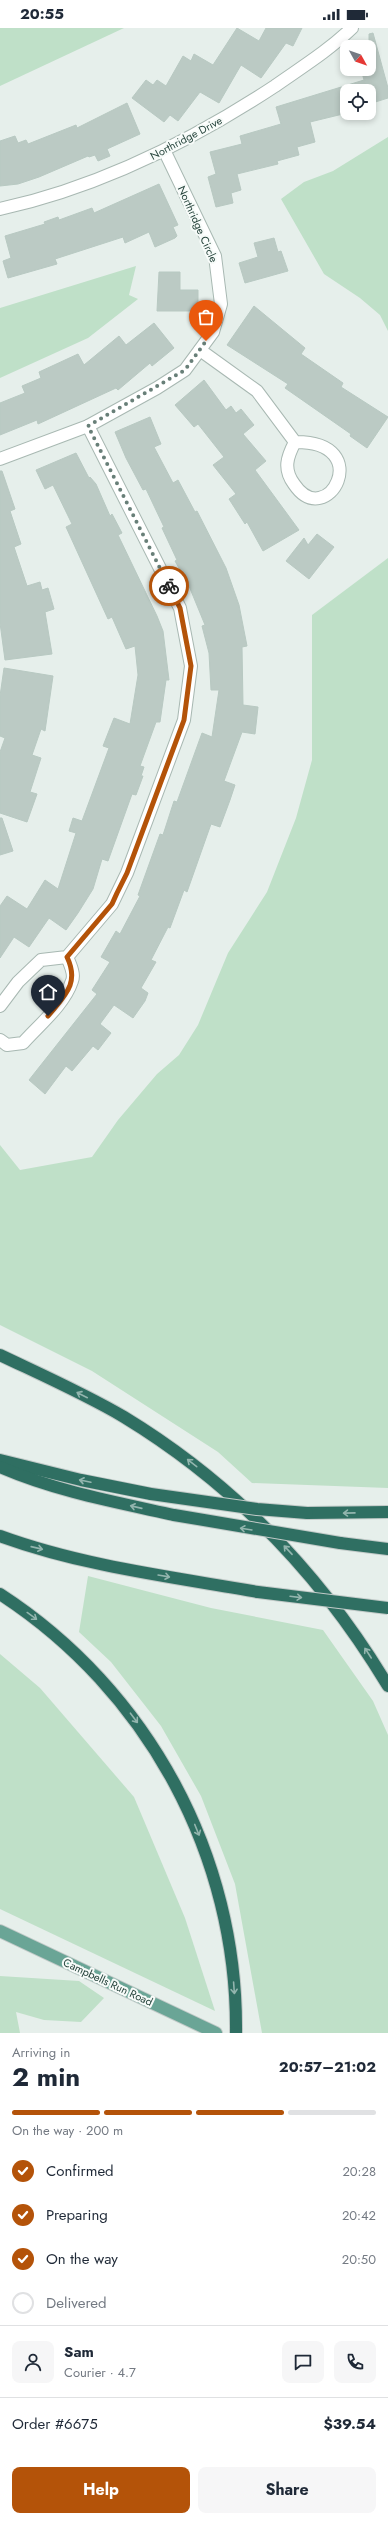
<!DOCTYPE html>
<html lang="en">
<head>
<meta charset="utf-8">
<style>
  body { margin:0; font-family:Jost,sans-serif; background:#f6f6f7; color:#1f2937; height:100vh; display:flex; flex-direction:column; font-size:15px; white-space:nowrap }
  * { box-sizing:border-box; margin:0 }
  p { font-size:13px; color:#747a83 }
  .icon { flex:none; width:22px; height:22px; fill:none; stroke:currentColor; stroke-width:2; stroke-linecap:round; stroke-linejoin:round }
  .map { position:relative; height:2005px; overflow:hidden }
  .drawer { display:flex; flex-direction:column; background:#fff; flex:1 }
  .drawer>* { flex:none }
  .needle { width:26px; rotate:130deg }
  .tools { position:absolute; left:340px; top:12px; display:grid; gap:8px }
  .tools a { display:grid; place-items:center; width:36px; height:36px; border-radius:8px; background:#fff; box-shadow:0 2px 6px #0003; font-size:20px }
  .pin { position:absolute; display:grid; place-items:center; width:34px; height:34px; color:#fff; margin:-41px -17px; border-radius:50% 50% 50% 0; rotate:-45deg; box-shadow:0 0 4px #0007 }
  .pin .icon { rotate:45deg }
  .courier { position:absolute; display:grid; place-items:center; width:40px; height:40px; margin:-20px; border:3px solid #b45309; border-radius:50%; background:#fff; color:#222; box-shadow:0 1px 5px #0007 }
  .head em { font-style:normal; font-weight:700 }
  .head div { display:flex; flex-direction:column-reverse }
  .head { display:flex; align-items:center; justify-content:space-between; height:68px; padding:0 12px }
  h1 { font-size:26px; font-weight:700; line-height:30px }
  .bar { display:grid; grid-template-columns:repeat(4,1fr); gap:6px 4px; align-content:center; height:48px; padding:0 12px }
  .bar i { height:5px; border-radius:3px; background:#e0e1e3 }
  .bar .on { background:#b45309 }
  .bar p { grid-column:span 4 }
  .line { display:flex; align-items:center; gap:10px; padding:0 12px; border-top:1px solid #e0e1e3 }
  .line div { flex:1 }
  .round { display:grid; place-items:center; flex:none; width:42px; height:42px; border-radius:8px; background:#f6f6f7 }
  ol { padding:0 12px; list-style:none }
  li { display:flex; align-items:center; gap:12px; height:44px }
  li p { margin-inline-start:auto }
  li .icon { padding:4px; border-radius:50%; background:#b45309; color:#fff; stroke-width:4 }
  li:last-child { color:#747a83 }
  li i { width:22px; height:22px; border:2px solid #e0e1e3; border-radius:50% }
  .cta { display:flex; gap:8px; margin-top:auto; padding:8px 12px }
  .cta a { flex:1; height:46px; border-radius:8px; background:#b45309; color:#fff; font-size:16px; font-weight:700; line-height:46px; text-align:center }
  .cta a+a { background:#f6f6f7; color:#1f2937 }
  .status { display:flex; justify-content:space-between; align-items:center; height:28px; padding:0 20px; background:#fff; direction:ltr }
  .status svg { height:11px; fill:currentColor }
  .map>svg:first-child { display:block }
  .green { fill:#bfe0c8 }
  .building { fill:#bbcac4; stroke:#b8c9c2 }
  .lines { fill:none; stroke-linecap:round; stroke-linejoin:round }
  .minor-casing { stroke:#a8b8b2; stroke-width:14 }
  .major-casing { stroke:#c2cac8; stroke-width:14 }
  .highway-casing { stroke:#c2cac8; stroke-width:14 }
  .minor { stroke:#fff; stroke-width:12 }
  .major { stroke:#6aa596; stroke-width:12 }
  .highway { stroke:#2f6f62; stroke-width:12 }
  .highway-bridge-casing { stroke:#c2cac8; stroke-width:14; stroke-linecap:butt }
  .highway-bridge { stroke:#2f6f62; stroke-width:12 }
  .oneway { stroke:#93b5ae }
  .done { stroke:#687f78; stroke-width:4; stroke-dasharray:0 7.2 }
  .route { stroke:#b45309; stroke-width:5 }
  .labels { text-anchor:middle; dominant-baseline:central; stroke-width:4; stroke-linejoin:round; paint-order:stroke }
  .street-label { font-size:11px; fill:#24423a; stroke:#f7fbf9 }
</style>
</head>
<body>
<div class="status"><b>20:55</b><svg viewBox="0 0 49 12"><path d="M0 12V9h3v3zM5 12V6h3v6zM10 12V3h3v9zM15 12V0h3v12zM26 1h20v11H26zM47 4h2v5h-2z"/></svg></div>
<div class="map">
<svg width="388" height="2005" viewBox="0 0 388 2005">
  <rect width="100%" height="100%" fill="#e6efeb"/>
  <!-- green -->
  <g class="green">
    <polygon points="0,0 124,0 0,58"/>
    <polygon points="388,109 388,303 380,287 360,270 324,246 281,171 304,154 333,143"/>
    <polygon points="136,238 129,267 138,271 88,310 0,350 0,280"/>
    <polygon points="388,530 388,1460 252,1455 218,1424 92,1343 0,1297 0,1117 20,1142 92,1129 118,1092 157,1046 179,1027 198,997 228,925 267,864 296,790 312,732 312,587"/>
    <polygon points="88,1548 211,1580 323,1602 373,1673 388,1707 388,2005 262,2005 235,1856 201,1768 161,1698 111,1634 79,1604"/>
    <polygon points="0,1626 40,1660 134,1769 185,1890 215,1983 0,1881"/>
    <polygon points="0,1948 79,1953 104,1970 81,1994 44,1992 16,1984 20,2005 0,2005"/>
  </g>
  <!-- building -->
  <g class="building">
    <polygon points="237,0 259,13 266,0 302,0 293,18 286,15 261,50 241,37 219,75 200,64 178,93 170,87 164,94 132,70 146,52 153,57 157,52 166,58 183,28 191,33 194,26 213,37"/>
    <polygon points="373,5 388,60 388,70 369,76 369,63 347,63 347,85 310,94 315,114 297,119 299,127 277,133 278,136 237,146 241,162 231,165 233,175 216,179 208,149 216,146 210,124 242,116 240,108 281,96 276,79 364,52 361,41 369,41 369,6"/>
    <polygon points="127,75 140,106 107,121 110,128 98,133 95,127 89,129 88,128 39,149 18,156 0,158 0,113 15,108 18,115 26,112 28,116 76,97 77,100"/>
    <polygon points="159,156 178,197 173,199 177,208 175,210 155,219 149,204 125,215 123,209 55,231 57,236 8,250 3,233 11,230 5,208 45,196 44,194 58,189 59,192 92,180 94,185"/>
    <polygon points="274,210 278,224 281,223 288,243 245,255 239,235 258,229 254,215"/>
    <polygon points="159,244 180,244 180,262 198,262 198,283 157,283"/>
    <polygon points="254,278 305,320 301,326 343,355 341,359 388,389 367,420 350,408 351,406 285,360 288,356 227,317"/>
    <polygon points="154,295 174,320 152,338 150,335 118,362 116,360 38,396 37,392 0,407 0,375 25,365 22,358 41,350 39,344 78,326 84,337 119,308 126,317"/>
    <polygon points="204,352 226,382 231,378 236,385 241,381 254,397 243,406 266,433 255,442 299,502 263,523 247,494 245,496 229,471 236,466 213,437 224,429 198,396 194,399 175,377"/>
    <polygon points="150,389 161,416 154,419 173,455 178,452 195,484 197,483 226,540 239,577 247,618 242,619 243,677 258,679 255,706 242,704 224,753 235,757 230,772 220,799 211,796 187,864 184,862 170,900 168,899 151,932 156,934 141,960 148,965 145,973 133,990 114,977 100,996 111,1005 98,1022 93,1018 72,1043 66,1038 45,1066 29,1052 97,966 92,962 110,934 101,929 116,903 120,906 140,868 138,867 160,806 163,807 174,773 177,774 202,705 212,709 219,662 211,662 209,625 202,598 205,597 189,558 175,533 177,532 162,500 164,499 146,461 143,462 126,430 115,404"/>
    <polygon points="76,425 89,450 90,449 96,456 110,488 112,486 122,505 118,507 157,588 163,603 169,652 166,652 160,694 156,694 140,738 144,739 141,748 143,748 136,767 132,766 108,833 102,831 93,861 78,885 66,902 49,890 29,919 14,909 0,930 0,878 7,868 27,881 45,852 58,861 76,805 69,803 73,790 82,793 109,720 103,718 114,690 130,696 138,647 135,618 126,621 112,589 108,591 66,499 72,496 53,457 45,461 36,442"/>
    <polygon points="0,443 2,443 15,481 10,483 21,516 14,519 27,558 40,554 42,562 48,560 54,581 45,584 52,626 5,632 0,595"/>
    <polygon points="317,506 334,519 309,551 286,533 304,510 308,517"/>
    <polygon points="4,640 53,648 45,703 41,701 32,727 41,730 30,764 37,766 27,794 0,785 0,724 5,710 0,708 0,668"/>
    <polygon points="0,790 2,790 13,823 0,827"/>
  </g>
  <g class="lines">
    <defs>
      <g id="minor">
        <path d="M0 181C100 159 190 114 275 58 302 39 328 23 352 0"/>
        <path d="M200 322 257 363 295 414C287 429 283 441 294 456 327 505 377 413 295 414"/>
        <polyline points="0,431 88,398 157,360 185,342 213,304 221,276 215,228 165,124"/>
        <polyline points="0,978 18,954 41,932 67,929 112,876 127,845 184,692 191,638 180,580 88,398"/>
        <path d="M0 1012 7 1017 23 1015C39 997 64 977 72 953 75 946 70 936 67 929"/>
      </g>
      <polyline id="major" points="0,1903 216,2005"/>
      <g id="highway">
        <path d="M0 1327C42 1347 85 1366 124 1389 234 1456 322 1548 388 1658"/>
        <polyline points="0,1432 81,1452 151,1466"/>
        <path d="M0 1439C55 1463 115 1474 174 1487"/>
        <polyline points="307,1485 388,1484"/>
        <path d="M0 1508C82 1538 172 1549 258 1564"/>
        <polyline points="340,1515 388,1521"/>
        <path d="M0 1566C148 1662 238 1828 236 2005"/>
      </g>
    </defs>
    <!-- minor casing -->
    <use href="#minor" class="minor-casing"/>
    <!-- major casing -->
    <use href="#major" class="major-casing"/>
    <!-- highway casing -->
    <use href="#highway" class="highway-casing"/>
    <!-- minor -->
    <use href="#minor" class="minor"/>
    <!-- major -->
    <use href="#major" class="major"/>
    <!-- highway -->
    <use href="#highway" class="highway"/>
    <defs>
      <g id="highway-bridge">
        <polyline points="151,1466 257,1481 307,1485"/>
        <polyline points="174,1487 340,1515"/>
        <polyline points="258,1564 388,1580"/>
      </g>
    </defs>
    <!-- highway-bridge casing -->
    <use href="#highway-bridge" class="highway-bridge-casing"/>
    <!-- highway-bridge -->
    <use href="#highway-bridge" class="highway-bridge"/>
  </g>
  <!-- one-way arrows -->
  <defs><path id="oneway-shaft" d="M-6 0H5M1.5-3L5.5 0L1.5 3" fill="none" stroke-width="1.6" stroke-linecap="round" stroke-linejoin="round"/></defs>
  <g class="oneway">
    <use href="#oneway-shaft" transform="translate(82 1367) rotate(-153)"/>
    <use href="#oneway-shaft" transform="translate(192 1435) rotate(-142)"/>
    <use href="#oneway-shaft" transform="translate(85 1453) rotate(-168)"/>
    <use href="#oneway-shaft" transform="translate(136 1479) rotate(-167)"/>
    <use href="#oneway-shaft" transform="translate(349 1485) rotate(179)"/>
    <use href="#oneway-shaft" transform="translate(246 1501) rotate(-171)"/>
    <use href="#oneway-shaft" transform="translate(37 1520) rotate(13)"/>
    <use href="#oneway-shaft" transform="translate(288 1522) rotate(-133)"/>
    <use href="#oneway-shaft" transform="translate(164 1548) rotate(10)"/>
    <use href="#oneway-shaft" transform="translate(296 1569) rotate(7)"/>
    <use href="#oneway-shaft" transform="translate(32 1588) rotate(36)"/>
    <use href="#oneway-shaft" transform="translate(368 1625) rotate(-123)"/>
    <use href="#oneway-shaft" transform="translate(134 1690) rotate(53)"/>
    <use href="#oneway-shaft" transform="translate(197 1802) rotate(68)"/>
    <use href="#oneway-shaft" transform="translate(234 1960) rotate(86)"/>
  </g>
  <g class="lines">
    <!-- done -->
    <polyline class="done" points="169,558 88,398 185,342 206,313"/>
    <!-- route -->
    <path class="route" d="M48 988C64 968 80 956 67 929L112 876 117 865 127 845 184 692 191 638 180 580 169 558"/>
  </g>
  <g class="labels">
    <!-- street labels -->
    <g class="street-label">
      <text transform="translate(186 110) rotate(-28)">Northridge Drive</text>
      <text transform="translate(198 196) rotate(66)">Northridge Circle</text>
      <text transform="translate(108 1954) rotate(25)">Campbells Run Road</text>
    </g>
  </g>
</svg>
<div class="tools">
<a><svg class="needle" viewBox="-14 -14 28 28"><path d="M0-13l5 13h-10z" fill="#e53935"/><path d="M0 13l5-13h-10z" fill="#747a83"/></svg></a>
<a><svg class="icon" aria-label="locate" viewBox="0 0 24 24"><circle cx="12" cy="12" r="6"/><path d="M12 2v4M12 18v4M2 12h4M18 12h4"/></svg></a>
</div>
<div class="pin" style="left:206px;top:313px;background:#ea580c"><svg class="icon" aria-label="bag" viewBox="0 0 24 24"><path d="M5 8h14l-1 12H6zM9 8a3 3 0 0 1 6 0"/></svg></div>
<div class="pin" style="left:48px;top:988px;background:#1f2937"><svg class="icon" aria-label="home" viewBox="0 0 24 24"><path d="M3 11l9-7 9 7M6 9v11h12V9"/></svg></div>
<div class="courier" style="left:169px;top:558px"><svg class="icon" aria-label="bike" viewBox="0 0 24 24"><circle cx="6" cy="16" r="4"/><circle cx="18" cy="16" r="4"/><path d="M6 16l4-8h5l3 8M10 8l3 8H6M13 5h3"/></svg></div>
</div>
<section class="drawer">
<div class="head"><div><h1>2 min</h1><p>Arriving in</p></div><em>20:57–21:02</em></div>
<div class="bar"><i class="on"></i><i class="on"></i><i class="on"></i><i></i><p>On the way · 200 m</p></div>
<ol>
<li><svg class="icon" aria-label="check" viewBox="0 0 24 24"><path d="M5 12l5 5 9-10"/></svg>Confirmed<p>20:28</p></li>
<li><svg class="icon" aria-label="check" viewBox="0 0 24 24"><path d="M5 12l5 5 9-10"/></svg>Preparing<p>20:42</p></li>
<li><svg class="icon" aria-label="check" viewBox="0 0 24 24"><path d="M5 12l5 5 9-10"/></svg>On the way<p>20:50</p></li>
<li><i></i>Delivered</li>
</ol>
<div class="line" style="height:72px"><a class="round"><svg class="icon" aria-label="person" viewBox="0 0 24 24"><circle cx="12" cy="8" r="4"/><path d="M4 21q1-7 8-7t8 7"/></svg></a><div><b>Sam</b><p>Courier · 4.7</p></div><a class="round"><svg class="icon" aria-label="chat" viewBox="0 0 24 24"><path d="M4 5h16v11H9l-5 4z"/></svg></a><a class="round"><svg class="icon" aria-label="phone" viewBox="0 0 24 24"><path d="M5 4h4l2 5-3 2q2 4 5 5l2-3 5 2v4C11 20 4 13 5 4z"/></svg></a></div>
<div class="line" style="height:52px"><div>Order #6675</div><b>$39.54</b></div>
<div class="cta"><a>Help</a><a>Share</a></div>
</section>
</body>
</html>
